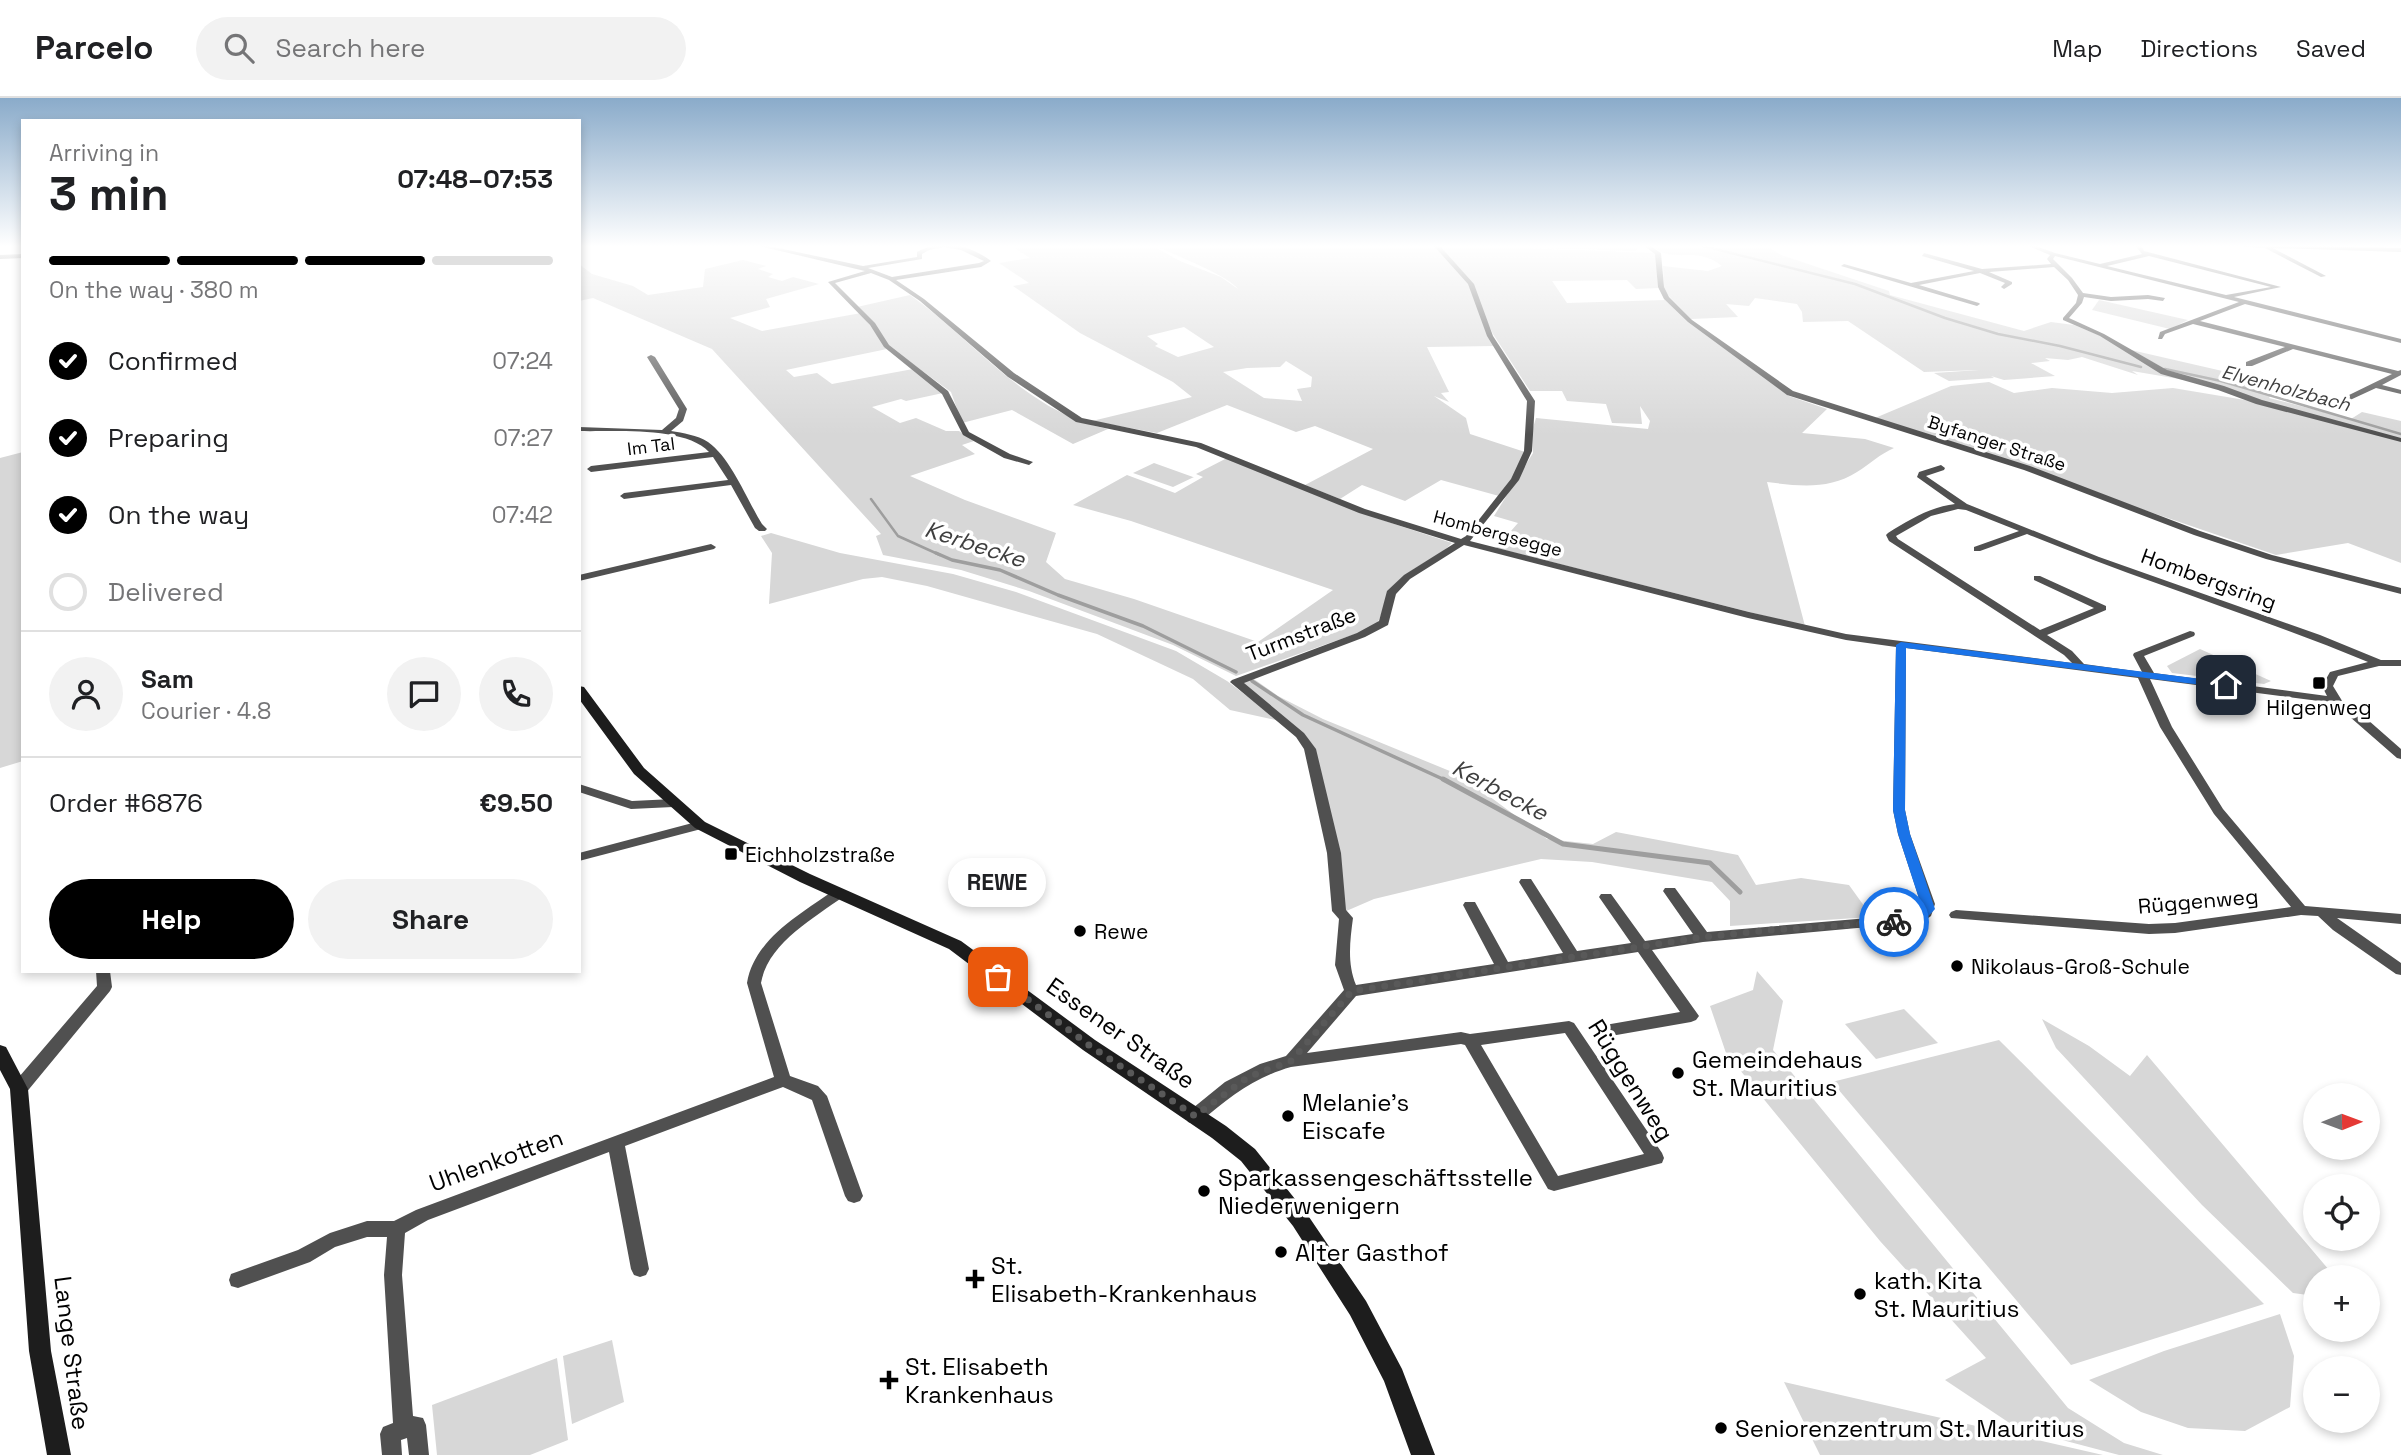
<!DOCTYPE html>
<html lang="en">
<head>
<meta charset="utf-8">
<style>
  body { margin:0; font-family:"Space Grotesk",sans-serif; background:#f2f2f2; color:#202124; height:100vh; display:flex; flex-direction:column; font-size:26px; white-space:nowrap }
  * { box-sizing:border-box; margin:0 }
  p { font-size:23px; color:#757577 }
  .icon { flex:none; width:38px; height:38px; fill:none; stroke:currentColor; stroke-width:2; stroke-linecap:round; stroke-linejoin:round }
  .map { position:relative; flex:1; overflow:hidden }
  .details { position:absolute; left:21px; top:21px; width:560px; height:854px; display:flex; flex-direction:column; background:#fff; border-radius:0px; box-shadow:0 4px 10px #0003 }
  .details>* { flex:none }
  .needle { width:46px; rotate:89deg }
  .tools { position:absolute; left:2303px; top:985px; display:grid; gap:14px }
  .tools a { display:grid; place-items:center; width:77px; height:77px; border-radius:50%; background:#fff; box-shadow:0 4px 10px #0003; font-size:35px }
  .pin { position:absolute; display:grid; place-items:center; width:60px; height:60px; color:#fff; margin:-30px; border-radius:14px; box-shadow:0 4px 10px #0006 }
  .courier { position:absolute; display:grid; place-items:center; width:70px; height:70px; margin:-35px; border:5px solid #1a73e8; border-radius:50%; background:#fff; color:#222; box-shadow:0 2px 9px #0007 }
  .bubble { position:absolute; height:49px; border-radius:24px; background:#fff; box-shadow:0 4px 10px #0003; font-size:23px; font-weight:600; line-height:49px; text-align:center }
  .head em { font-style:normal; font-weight:600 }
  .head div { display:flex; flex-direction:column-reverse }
  .head { display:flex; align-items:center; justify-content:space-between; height:119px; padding:0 28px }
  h1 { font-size:46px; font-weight:600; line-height:52px }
  .bar { display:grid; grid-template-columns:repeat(4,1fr); gap:10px 7px; align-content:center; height:84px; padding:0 28px }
  .bar i { height:9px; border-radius:5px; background:#e0e0e0 }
  .bar .on { background:#000 }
  .bar p { grid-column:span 4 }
  .line { display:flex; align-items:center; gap:18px; padding:0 28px; border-top:2px solid #e0e0e0 }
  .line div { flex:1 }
  .round { display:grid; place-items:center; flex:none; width:74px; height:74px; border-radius:37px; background:#f2f2f2 }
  ol { padding:0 28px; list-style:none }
  li { display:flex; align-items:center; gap:21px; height:77px }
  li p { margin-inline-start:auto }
  li .icon { padding:7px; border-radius:50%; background:#000; color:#fff; stroke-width:4 }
  li:last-child { color:#757577 }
  li i { width:38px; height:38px; border:4px solid #e0e0e0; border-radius:50% }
  .primary-button { display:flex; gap:14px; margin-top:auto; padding:14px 28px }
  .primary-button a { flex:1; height:80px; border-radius:42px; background:#000; color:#fff; font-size:28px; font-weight:600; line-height:80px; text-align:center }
  .primary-button a+a { background:#f2f2f2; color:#202124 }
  header { display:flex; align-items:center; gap:42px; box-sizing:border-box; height:98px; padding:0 35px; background:#fff; border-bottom:2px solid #e0e0e0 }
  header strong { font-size:33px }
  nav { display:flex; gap:38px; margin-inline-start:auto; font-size:24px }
  .search { width:490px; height:63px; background:#f2f2f2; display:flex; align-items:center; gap:18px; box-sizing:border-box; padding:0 24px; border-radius:38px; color:#757577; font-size:26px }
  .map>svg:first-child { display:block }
  .green { fill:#d7d7d7; fill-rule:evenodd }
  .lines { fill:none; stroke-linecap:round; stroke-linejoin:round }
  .stream-far2 { stroke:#9e9e9e; stroke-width:2.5 }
  .stream-far1 { stroke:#9e9e9e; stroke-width:3.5 }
  .stream { stroke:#9e9e9e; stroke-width:5 }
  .street { fill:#505050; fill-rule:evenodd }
  .secondary { fill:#1d1d1d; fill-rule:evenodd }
  .route { fill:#1a73e8 }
  .done { stroke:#595959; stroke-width:7; stroke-dasharray:0 12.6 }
  .poi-dot { fill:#000; stroke:#fff; stroke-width:2.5 }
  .labels { text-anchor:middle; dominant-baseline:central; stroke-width:7; stroke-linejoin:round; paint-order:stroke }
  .far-street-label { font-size:18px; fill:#000; stroke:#fff }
  .far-water-label { font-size:19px; font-style:italic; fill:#3f3f3f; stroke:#fff }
  .street-label { font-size:21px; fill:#000; stroke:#fff }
  .poi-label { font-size:21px; fill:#000; stroke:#fff; text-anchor:start }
  .water-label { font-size:23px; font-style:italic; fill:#3f3f3f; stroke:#fff }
  .near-street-label { font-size:24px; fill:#000; stroke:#fff }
  .near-poi-label { font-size:24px; fill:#000; stroke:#fff; text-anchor:start }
</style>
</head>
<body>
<header>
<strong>Parcelo</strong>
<div class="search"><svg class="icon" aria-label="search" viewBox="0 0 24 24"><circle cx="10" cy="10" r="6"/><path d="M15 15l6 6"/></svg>Search here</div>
<nav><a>Map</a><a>Directions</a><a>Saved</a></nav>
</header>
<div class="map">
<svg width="2401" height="1357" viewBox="0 0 2401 1357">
  <rect width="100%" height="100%" fill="#fff"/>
  <!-- green -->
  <g class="green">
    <path d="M1028 147H1151L1180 163 1221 179 1238 191C1226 176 1176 158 1154 147H1434L1469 186 1494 248 1427 249 1449 294 1441 295 1449 304 1434 298 1466 320 1470 336 1525 354 1512 381 1499 398 1441 382 1405 403 1362 387 1340 401 1305 387 1373 351 1315 328 1296 334 1227 307 1157 335 1092 323 1192 299 1173 284 1080 235 1013 188 1029 185 999 165 1030 160 1013 149ZM1184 229 1214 249 1178 259 1155 248 1158 246 1147 238ZM1286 263 1312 279 1311 289 1297 291 1302 303 1264 300 1223 274 1247 270 1280 269Z"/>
    <path d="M1438 147 1656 155 1658 190 1636 191 1627 182 1552 183 1567 205 1665 202 1699 231 1789 298 1827 311 1802 335 1865 341 1894 350C1880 356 1870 366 1857 374 1829 392 1798 388 1767 384L1805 528 1496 450 1518 425 1494 418 1533 355 1532 333 1536 320 1648 331 1650 323 1640 308 1642 326 1612 325 1606 306 1567 303 1562 293H1530L1493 236 1463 174Z"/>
    <polygon points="1460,147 1629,147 1638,151 1635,153"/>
    <path d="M1649 147H1765L1781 157 1889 193 1890 197 2024 233 2051 224 2074 227 2101 238 2185 282 2132 273 2138 277 2082 259 2068 262 2045 260 2050 263 2031 265 2055 278 2004 282 1991 278 1994 280 1949 283 1934 275 1979 272 1924 274 1848 223 1803 224 1802 214 1797 206 1755 200 1749 208 1726 206 1738 219 1691 221 1664 193 1663 168 1708 173 1722 168C1698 149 1680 163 1659 153 1656 151 1653 148 1649 147Z"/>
    <path d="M743 162 766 168 758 171 773 176 768 179 782 183 793 179 819 186 766 201 770 209 730 220 762 233 861 215 887 251 786 272 794 279 817 275 832 286 913 271 943 295 906 303 901 301 872 309 900 325 916 320 946 333H959L974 343 962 347 975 356 910 378 965 402 1056 435 1046 464 1065 481 1134 501 1258 544 1333 492 1131 423 1073 407 1127 377 1175 395 1203 379 1196 376 1227 360 1382 422 1452 445C1435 463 1409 469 1393 489 1383 501 1384 516 1375 529L1236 578 1173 547 1029 493 961 472 883 457 876 438 881 436 712 251 593 200 579 203V166L592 176 633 188 648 197 703 189 705 171Z"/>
    <path d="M910 197C974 242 1027 315 1108 331L1073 346 1012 312 962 325 951 294 887 247 857 209Z"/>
    <polygon points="2099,202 2188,222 2170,231 2092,212"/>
    <polygon points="2131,252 2279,286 2269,300 2351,321 2362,314 2401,323 2401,342 2271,307 2174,276"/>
    <polygon points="1989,284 2014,295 2052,290 2112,295 2173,290 2251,303 2401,343 2401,465 2348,445 2276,457 1875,320 1951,288"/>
    <polygon points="23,354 23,663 0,670 0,360"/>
    <polygon points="1154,365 1193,379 1194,379 1173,389 1133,375"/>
    <polygon points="771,435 840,455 953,476 1016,494 1176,553 1227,583 1280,623 1230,612 1193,581 1097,536 927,488 882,479 863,481 769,506 772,455 761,438"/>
    <polygon points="2200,551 2271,583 2264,586 2172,575 2167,568"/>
    <polygon points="1251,579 1278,598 1323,621 1462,678 1547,741 1593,746 1616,734 1738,757 1756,787 1801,780 1849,787 1872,819 1730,828 1730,803 1712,784 1592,764 1541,761 1374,801 1344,814 1310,647 1238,584"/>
    <polygon points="1757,873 1783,903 1773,952 2068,1310 2124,1345 2163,1357 2119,1357 2017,1330 1945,1282 1986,1260 1880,1143 1726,955 1710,908 1753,892"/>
    <polygon points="1904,911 1938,945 1876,961 1845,926"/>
    <polygon points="2042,921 2089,948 2130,978 2147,957 2335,1179 2315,1180 2315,1198 2293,1195 2202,1107 2056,950"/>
    <polygon points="1999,942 2264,1206 2071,1267 1832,984"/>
    <polygon points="2280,1216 2294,1258 2290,1309 2245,1333 2188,1330 2141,1314 2089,1282 2164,1253"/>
    <polygon points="612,1242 624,1304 572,1326 563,1258"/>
    <polygon points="557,1260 568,1342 530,1357 437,1357 432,1307"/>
    <polygon points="1784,1284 2103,1357 1820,1357"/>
  </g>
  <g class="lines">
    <!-- stream-far2 -->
    <g class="stream-far2">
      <polyline points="1699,147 1855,186 1945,220 1998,236 2060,248 2141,269"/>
      <polyline points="2165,271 2221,283 2401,336"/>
      <polyline points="871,401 898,438 940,457"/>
    </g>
    <!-- stream-far1 -->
    <g class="stream-far1">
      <polyline points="936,455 952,462 1000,472 1058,497 1143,528 1236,574"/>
      <polyline points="1252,583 1303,617 1447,683"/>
    </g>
    <!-- stream -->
    <polyline class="stream" points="1443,681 1563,746 1710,765 1740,794"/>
    <!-- street -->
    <g class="street">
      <path d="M755 147H764L863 168 917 159V154C941 140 970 147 991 163L981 169 896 182 924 201 1014 275 1082 320 1201 345 1365 411 1461 441 1466 438 1511 381 1524 353 1527 303 1487 238 1468 186 1433 147H1439L1474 186 1493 238 1535 303 1532 353 1519 382 1470 443 1749 514 1846 536 2072 565 2064 557 1889 443 1886 437 1888 435C1909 422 1930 409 1955 406L1917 379 1919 374 1941 367 1945 370 1944 372 1926 378 1967 406 2099 459 2320 537 2381 562H2401V568H2379L2338 578 2333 588 2344 606 2368 622 2401 651V661L2397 660 2350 619 2319 603 2150 581 2172 629 2223 711 2305 808 2401 816V826L2337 820 2401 865V877L2396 876 2333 832 2318 818 2301 817 2175 835 2149 836 1951 820 1949 817 1951 814 1956 812 2149 826 2175 825 2291 809 2214 716 2160 629 2138 580 1906 550 1905 712 1910 736 1935 806 1931 818 1923 824 1703 844 1652 852 1699 918 1696 922 1691 924 1605 939 1600 937 1597 933 1600 929 1605 927 1680 914 1638 854 1356 898 1307 955 1461 934 1470 936 1569 923 1574 925 1662 1055 1664 1060 1662 1065 1554 1093 1548 1091 1465 947 1461 946 1291 969C1255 979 1228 1000 1200 1024L1194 1026 1188 1024 1186 1019 1188 1014 1225 984 1260 966 1286 958 1344 892 1335 867 1339 821 1332 813 1327 755 1304 651 1296 639 1230 584 1232 582 1357 535 1379 523 1387 493 1404 477 1455 445 1359 415 1196 349 1076 324 1008 279 920 203 889 182 871 175 835 185 875 225 889 247 948 293 969 334 1010 356 1033 364 1029 367 1004 360 963 337 942 296 884 249 870 227 828 184 865 173ZM944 149 961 152 984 163 979 165 892 179 868 170 922 161V156L929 152ZM1958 411 1966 412 2019 433 1974 449V453H1980L2027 436C2139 482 2256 518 2368 564L2330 574 2322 588 2327 598 2154 575 2144 558 2194 538 2195 536 2194 534 2190 533 2134 555 2133 557 2142 574 2084 566 2072 553 2047 537 2106 512V508L2040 478H2034V482L2094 510 2040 532 1898 441 1896 438 1931 418ZM1464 447 1748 520 1846 542 1896 549 1893 712 1898 736 1921 806 1920 813 1915 816 1707 834 1675 790H1665L1663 793 1693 836 1645 843 1611 796H1601L1599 799 1631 845 1577 853 1531 781H1521L1519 784 1563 855 1508 864 1475 804H1465L1463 807 1494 866 1356 887C1347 865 1350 843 1353 820L1346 812 1341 755 1316 651 1304 635 1244 585 1365 539 1388 527 1396 496 1410 481ZM1565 935 1644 1056 1558 1078 1481 947Z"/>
      <polygon points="1643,147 1649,147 1661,155 1664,189 1669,199 1692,222 1793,293 2030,368 2200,433 2272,457 2401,490 2401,496 2266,461 2194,437 2024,372 1787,297 1688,224 1664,201 1658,189 1655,156"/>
      <path d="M2026 147H2033L2055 155 2100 166 2142 156 2135 147H2141L2144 153 2281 189 2234 199 2401 241V245L2245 206 2200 223 2398 273 2401 272V277L2382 287 2401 292V296L2376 290 2350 302 2346 300 2347 298 2392 276 2293 251 2252 268H2246V264L2285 249 2193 226 2165 236 2162 241H2158L2160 234 2239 204 2055 158 2053 161 2072 180 2083 195 2111 199 2148 197 2165 200 2163 203 2148 201 2111 203 2084 199 2082 205 2069 220 2104 236 2167 272 2224 288 2262 302 2401 340V344L2256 306 2218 292 2161 276 2100 238 2063 222V220L2076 205 2078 197 2068 182 2054 169 1989 174 2012 184V186L2004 191 2001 189 2005 185 1980 175 1919 187 1979 205 1980 206 1977 208 1841 168 1844 166 1911 185 1974 173 1922 158 1924 155 1982 171 2051 166 2047 161 2050 157ZM2149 158 2271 189 2226 197 2107 168Z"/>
      <polygon points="2263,147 2267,147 2326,178 2321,179 2263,149"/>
      <polygon points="2309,147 2317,147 2314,149"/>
      <path d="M651 257 655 259 687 311 683 323 671 333C683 335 697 337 708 344 731 360 747 402 762 426L767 431 765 433H759L755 430 731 387 624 401 620 398 624 395 728 382 713 359 591 374 587 371 591 368 709 354C685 328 614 334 579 333V329L662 332 676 320 679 311 647 259Z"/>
      <polygon points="711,446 716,449 714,451 579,483 579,477"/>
      <polygon points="579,686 632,703 673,701 679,705 673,709 631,711 579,694"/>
      <polygon points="700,723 705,724 706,727 705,730 579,763 579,755"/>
      <path d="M839 790 844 792 846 795 844 798C813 821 768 845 761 885L790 978 818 988 827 998 863 1098 860 1103 854 1105 848 1103 845 1098 812 1002 783 989 625 1048 649 1171 646 1177 640 1179 634 1177 631 1171 609 1054 428 1122 405 1135 402 1177 413 1318 423 1320 426 1327 429 1357H409L407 1340 401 1342 402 1357H382L380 1336 383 1329 393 1325 384 1177 387 1139H367L335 1149 310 1164 238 1190 231 1188 229 1182 231 1176 298 1152 330 1135 367 1123H394L416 1112 774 979 747 885C754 841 801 816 834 792Z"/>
      <polygon points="96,873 110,873 112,889 110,893 25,996 19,997 13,996 11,991 13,986 97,888"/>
    </g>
    <!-- secondary -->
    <g class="secondary">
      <polygon points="2242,147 2401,150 2401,154 2245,149"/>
      <polygon points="23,156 23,160 0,161 0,157"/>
      <polygon points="579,588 584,589 644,670 705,724 810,776 961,843 1095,942 1226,1028 1255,1051 1307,1116 1366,1203 1402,1271 1435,1357 1411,1357 1384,1283 1350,1217 1293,1128 1241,1063 1212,1040 1083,952 949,851 800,784 695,730 634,676 579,601"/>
      <polygon points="0,947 6,949 28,991 51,1253 71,1357 47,1357 29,1253 10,991 0,972"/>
    </g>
  </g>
  <!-- sky -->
  <linearGradient id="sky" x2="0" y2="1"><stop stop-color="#8aabca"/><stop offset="0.44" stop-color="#fff"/><stop offset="1" stop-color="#fff" stop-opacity="0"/></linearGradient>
  <rect width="2401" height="337" fill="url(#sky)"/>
  <!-- route -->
  <path class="route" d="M1901 544 2226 584 2231 587 2226 590 1906 550 1905 712 1910 736 1935 811C1924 825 1907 830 1890 827V821L1914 817 1922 810 1898 736 1893 712 1896 547Z"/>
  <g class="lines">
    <!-- done -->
    <polyline class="done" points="998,879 1089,947 1195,1018 1248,979 1291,963 1352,893 1703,839 1772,832 1894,824"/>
  </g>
  <!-- markers -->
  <g class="poi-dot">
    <rect x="2312" y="578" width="14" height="14" rx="3.5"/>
    <rect x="724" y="749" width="14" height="14" rx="3.5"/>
    <circle cx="1080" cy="833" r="7"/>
    <circle cx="1957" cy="868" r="7"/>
    <circle cx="1678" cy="975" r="7"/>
    <circle cx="1288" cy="1018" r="7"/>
    <circle cx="1204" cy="1093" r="7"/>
    <circle cx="1281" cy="1154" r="7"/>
    <path d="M971.5 1170.5h7v7h7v7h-7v7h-7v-7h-7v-7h7z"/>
    <circle cx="1860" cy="1196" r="7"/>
    <path d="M885.5 1271.5h7v7h7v7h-7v7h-7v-7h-7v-7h7z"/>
    <circle cx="1721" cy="1330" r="7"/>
  </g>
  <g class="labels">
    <!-- far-street labels -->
    <g class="far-street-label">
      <text transform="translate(1997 345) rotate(18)">Byfanger Straße</text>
      <text transform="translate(651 348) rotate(-7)">Im Tal</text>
      <text transform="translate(1498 435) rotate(15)">Hombergsegge</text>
    </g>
    <!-- far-water labels -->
    <g class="far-water-label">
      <text transform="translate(2286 290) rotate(15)">Elvenholzbach</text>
    </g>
    <!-- street labels -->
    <g class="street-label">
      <text transform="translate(2209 481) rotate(20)">Hombergsring</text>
      <text transform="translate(1301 536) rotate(-21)">Turmstraße</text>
      <text transform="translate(2198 803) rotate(-5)">Rüggenweg</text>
    </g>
    <!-- poi labels -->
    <g class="poi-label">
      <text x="2319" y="609" text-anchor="middle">Hilgenweg</text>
      <text x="745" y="756">Eichholzstraße</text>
      <text x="1094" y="833">Rewe</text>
      <text x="1971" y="868">Nikolaus-Groß-Schule</text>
    </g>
    <!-- water labels -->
    <g class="water-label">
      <text transform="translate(975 446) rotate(18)">Kerbecke</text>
      <text transform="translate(1500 692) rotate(28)">Kerbecke</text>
    </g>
    <!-- near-street labels -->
    <g class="near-street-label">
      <text transform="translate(1121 935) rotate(35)">Essener Straße</text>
      <text transform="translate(1631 982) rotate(58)">Rüggenweg</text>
      <text transform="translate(496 1062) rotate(-20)">Uhlenkotten</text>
      <text transform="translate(72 1255) rotate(83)">Lange Straße</text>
    </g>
    <!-- near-poi labels -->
    <g class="near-poi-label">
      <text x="1692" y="961">Gemeindehaus<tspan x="1692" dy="28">St. Mauritius</tspan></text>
      <text x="1302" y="1004">Melanie's<tspan x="1302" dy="28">Eiscafe</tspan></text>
      <text x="1218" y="1079">Sparkassengeschäftsstelle<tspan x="1218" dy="28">Niederwenigern</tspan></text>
      <text x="1295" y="1154">Alter Gasthof</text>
      <text x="991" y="1167">St.<tspan x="991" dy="28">Elisabeth-Krankenhaus</tspan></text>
      <text x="1874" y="1182">kath. Kita<tspan x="1874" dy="28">St. Mauritius</tspan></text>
      <text x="905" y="1268">St. Elisabeth<tspan x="905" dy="28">Krankenhaus</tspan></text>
      <text x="1735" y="1330">Seniorenzentrum St. Mauritius</text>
    </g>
  </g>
</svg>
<div class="tools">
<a><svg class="needle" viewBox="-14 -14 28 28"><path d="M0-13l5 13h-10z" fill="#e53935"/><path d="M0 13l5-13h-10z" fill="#757577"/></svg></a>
<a><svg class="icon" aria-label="locate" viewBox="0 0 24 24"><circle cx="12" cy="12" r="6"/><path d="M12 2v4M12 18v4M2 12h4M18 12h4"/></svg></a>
<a>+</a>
<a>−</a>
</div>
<div class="pin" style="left:998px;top:879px;background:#ea580c"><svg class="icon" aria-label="bag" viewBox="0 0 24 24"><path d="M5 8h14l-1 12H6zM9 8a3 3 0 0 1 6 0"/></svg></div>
<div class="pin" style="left:2226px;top:587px;background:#1f2937"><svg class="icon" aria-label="home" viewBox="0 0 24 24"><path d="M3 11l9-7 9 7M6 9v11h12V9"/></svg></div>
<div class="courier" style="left:1894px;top:824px"><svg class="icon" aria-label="bike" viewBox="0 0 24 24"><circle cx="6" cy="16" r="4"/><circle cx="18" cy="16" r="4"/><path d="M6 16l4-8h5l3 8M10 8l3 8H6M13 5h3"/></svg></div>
<div class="bubble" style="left:948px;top:760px;width:98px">REWE</div>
<section class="details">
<div class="head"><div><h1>3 min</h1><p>Arriving in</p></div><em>07:48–07:53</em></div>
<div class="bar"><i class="on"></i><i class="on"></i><i class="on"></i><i></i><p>On the way · 380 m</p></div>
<ol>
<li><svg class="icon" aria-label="check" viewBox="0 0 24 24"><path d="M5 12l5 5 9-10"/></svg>Confirmed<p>07:24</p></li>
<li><svg class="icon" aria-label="check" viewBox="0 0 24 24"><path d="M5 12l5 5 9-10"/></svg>Preparing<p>07:27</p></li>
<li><svg class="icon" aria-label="check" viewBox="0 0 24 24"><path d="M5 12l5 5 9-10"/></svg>On the way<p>07:42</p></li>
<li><i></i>Delivered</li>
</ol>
<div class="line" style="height:126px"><a class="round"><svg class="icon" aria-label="person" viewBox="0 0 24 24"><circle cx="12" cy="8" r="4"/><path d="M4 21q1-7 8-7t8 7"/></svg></a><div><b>Sam</b><p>Courier · 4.8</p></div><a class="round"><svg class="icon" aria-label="chat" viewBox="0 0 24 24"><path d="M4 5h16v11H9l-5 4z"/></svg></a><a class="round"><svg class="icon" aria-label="phone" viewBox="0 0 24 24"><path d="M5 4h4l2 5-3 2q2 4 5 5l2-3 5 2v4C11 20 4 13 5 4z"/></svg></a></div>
<div class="line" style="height:91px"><div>Order #6876</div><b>€9.50</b></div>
<div class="primary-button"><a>Help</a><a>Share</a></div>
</section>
</div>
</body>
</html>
